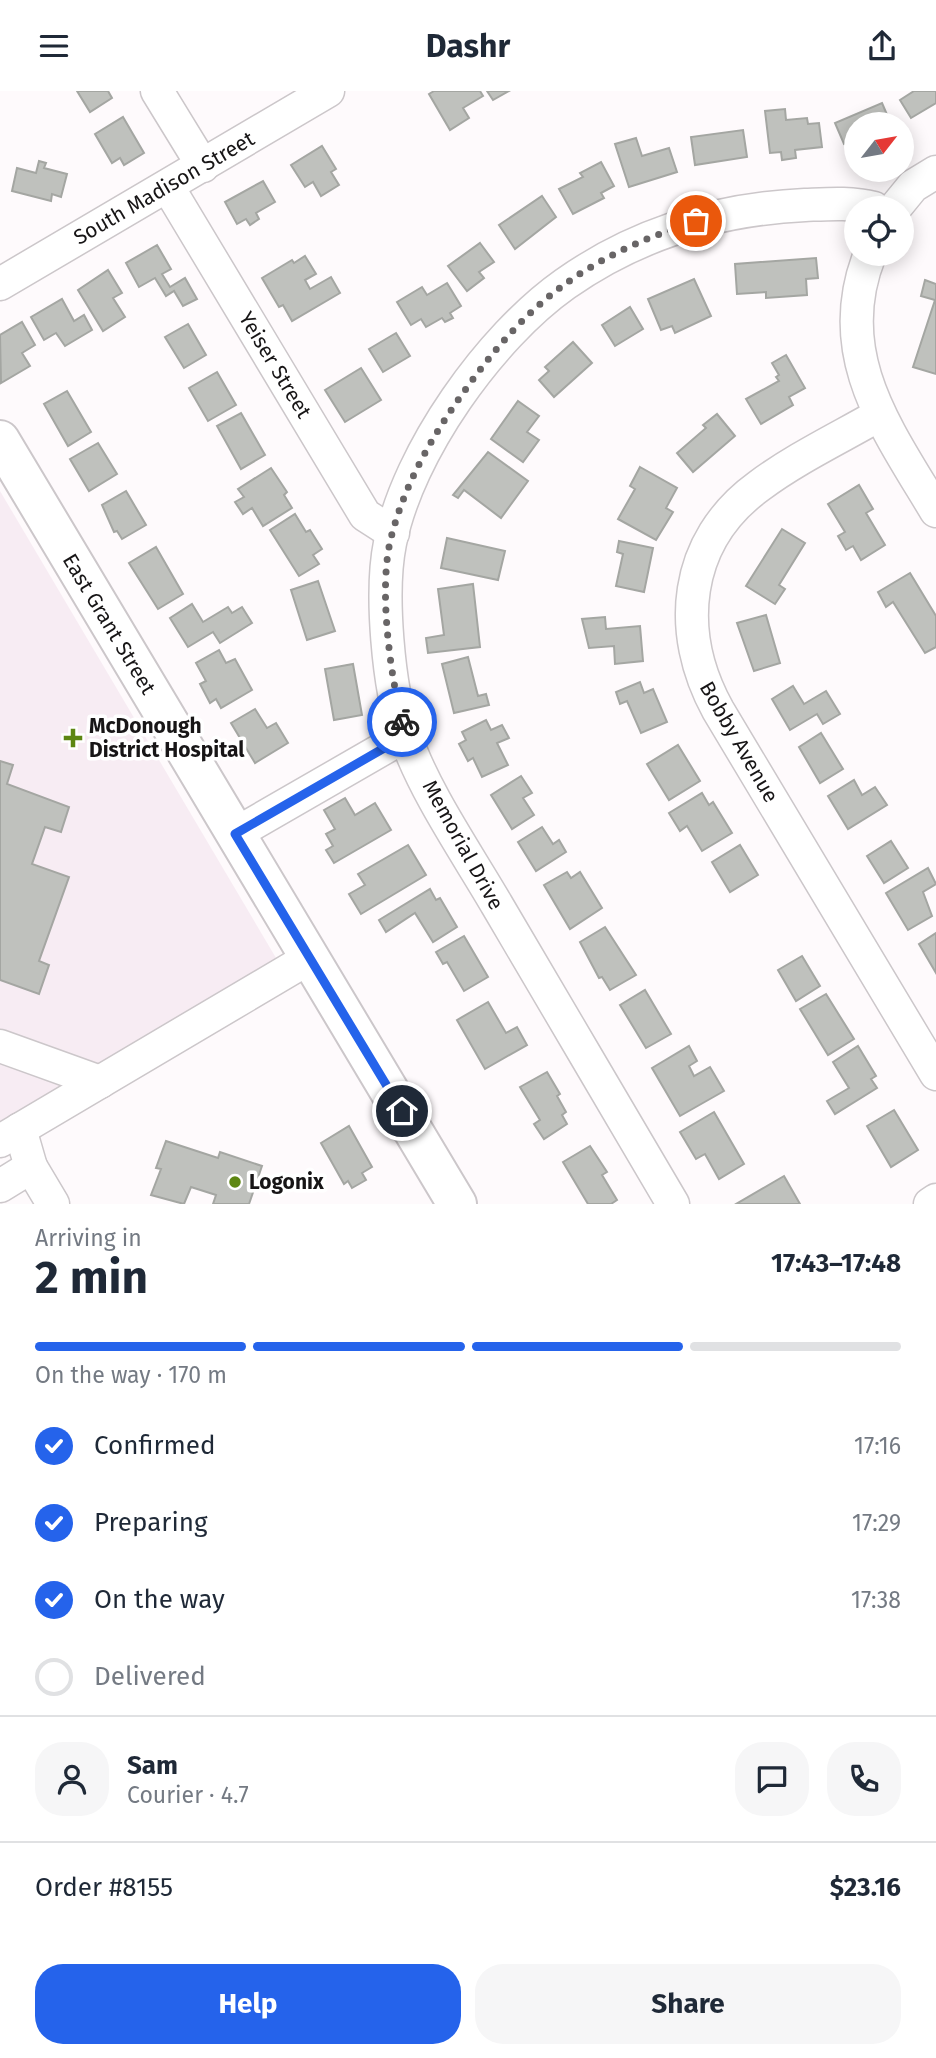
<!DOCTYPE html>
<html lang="en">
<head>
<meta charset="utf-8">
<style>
  body { margin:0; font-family:"Fira Sans",sans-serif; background:#f6f6f7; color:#1f2937; height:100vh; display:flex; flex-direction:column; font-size:26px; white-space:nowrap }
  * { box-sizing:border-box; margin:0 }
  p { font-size:23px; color:#747a83 }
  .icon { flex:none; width:38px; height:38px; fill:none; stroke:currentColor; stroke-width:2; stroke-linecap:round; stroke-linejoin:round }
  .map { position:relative; height:1113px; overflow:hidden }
  .side { display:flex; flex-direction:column; background:#fff; flex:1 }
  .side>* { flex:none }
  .needle { width:46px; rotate:59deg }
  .tools { position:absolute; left:844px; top:21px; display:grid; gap:14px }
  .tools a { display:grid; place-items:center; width:70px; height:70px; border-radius:50%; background:#fff; box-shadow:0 4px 18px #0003; font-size:35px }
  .pin { position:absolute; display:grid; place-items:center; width:60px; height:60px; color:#fff; margin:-30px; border:4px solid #fff; border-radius:50%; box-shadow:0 2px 7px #0007 }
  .courier { position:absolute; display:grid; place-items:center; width:70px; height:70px; margin:-35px; border:5px solid #2563eb; border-radius:50%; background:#fff; color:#222; box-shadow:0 2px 9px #0007 }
  .overview em { font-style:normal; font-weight:700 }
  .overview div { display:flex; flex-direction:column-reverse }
  .overview { display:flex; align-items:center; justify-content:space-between; height:119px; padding:0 35px }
  h1 { font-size:46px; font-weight:700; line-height:52px }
  .bar { display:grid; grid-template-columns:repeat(4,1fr); gap:10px 7px; align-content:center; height:84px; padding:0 35px }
  .bar i { height:9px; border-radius:5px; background:#e0e1e3 }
  .bar .current { background:#2563eb }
  .bar p { grid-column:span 4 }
  .line { display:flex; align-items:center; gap:18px; padding:0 35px; border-top:2px solid #e0e1e3 }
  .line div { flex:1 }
  .round { display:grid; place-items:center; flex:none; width:74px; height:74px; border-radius:28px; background:#f6f6f7 }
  ol { padding:0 35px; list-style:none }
  li { display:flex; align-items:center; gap:21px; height:77px }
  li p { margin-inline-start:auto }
  li .icon { padding:7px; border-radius:50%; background:#2563eb; color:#fff; stroke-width:4 }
  li:last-child { color:#747a83 }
  li i { width:38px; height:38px; border:4px solid #e0e1e3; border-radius:50% }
  .primary-button { display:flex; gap:14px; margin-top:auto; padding:14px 35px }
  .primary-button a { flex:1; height:80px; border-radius:28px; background:#2563eb; color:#fff; font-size:28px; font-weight:700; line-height:80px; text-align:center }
  .primary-button a+a { background:#f6f6f7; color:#1f2937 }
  header { display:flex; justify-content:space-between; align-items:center; height:91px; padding:0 35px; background:#fff; font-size:32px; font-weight:700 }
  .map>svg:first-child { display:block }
  .built { fill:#f7ecf3 }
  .building { fill:#bfc1bd; stroke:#a4a6a2; stroke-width:2 }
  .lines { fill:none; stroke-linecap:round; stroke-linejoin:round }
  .minor-casing { stroke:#ccc7ca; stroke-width:35 }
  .major-casing { stroke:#ccc7ca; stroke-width:42 }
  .minor { stroke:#fff; stroke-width:32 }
  .major { stroke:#fff; stroke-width:38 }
  .done { stroke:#686566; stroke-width:7; stroke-dasharray:0 12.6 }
  .route { stroke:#2563eb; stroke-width:9 }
  .poi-dot { fill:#5d8612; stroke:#fff; stroke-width:2.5 }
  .labels { text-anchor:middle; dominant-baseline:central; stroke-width:7; stroke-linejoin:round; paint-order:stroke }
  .street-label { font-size:21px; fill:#171516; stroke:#fff }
  .poi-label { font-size:21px; font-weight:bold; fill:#171516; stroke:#fff; text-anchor:start }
</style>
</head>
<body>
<header><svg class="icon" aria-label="menu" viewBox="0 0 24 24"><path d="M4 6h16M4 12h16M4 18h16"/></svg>Dashr<svg class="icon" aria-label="share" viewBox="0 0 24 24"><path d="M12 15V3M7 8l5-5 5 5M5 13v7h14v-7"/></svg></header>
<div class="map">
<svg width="936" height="1113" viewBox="0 0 936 1113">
  <rect width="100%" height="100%" fill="#fefafc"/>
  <!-- built -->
  <polygon class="built" points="0,400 292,894 0,1064"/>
  <!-- building -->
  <g class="building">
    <polygon points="77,0 108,0 112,7 90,21"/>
    <polygon points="434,0 480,0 483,5 463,17 469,27 450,39 429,3"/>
    <polygon points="487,0 509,0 493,9"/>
    <polygon points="914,0 936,0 936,12 911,27 900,9"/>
    <polygon points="882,12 891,33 856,33 856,48 844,53 835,32"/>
    <polygon points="785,18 786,29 807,27 808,33 819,32 822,56 795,59 796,67 782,69 781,61 770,62 765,20"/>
    <polygon points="123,26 144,62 124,74 120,67 112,72 95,43"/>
    <polygon points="743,39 747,66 695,74 691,46"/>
    <polygon points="636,47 642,65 669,57 677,81 629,96 615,53"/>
    <polygon points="322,55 336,78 331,81 339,94 321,105 313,91 305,96 291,74"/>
    <polygon points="39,70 46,72 44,77 67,83 61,106 52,103 51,110 12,100 17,77 36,82"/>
    <polygon points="601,71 614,95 601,102 604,107 573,123 559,98 583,86 580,82"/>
    <polygon points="263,90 275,111 256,122 259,128 250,134 246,128 237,133 225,111"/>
    <polygon points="542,105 556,126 515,158 499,134"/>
    <polygon points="480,152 494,171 479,181 484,187 467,200 448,175"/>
    <polygon points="157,154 171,178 162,183 170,196 185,187 197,208 183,215 174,200 166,205 155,187 139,196 126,172"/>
    <polygon points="305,165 316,183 305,189 310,198 331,186 340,202 292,230 283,214 279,216 262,187 292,169 294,172"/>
    <polygon points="816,167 818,187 806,188 807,204 766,207 766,201 737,203 735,173"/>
    <polygon points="108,179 122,202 113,207 125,226 103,240 78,199"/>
    <polygon points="694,188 711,225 675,242 672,235 661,239 648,208"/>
    <polygon points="925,189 936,193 936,283 913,276 935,209 921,205"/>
    <polygon points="447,192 461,215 450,222 453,227 445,231 442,227 426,236 421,228 411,234 397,211 422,196 427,204"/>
    <polygon points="62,208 74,230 84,224 92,239 65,255 56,242 44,249 31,226"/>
    <polygon points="630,216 643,238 615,255 602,234"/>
    <polygon points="22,231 35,254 22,262 30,275 1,292 0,244"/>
    <polygon points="188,233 206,264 184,277 165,246"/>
    <polygon points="396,242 410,265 383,281 369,258"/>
    <polygon points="573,251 592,272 554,306 539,289 549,280 545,276"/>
    <polygon points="786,264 805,297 789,306 793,314 761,333 746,308 779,290 776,286 779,284 772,272"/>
    <polygon points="361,277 381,309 345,331 325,299"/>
    <polygon points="217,281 236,314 208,330 189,297"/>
    <polygon points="67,300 91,341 68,355 44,313"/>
    <polygon points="518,310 539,325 527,341 539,349 523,371 491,348"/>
    <polygon points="241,322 265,364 241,378 217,335"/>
    <polygon points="717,323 735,345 693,381 677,362 706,337 703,334"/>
    <polygon points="98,352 117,383 89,400 70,368"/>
    <polygon points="488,361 528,390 501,427 464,399 458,407 453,404"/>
    <polygon points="640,376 677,397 666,417 673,421 656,449 618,428 635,398 630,395"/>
    <polygon points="271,377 287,401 284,404 292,417 263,435 252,417 243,423 235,411 244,406 238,398"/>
    <polygon points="859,394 873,418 866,422 885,454 861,469 853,455 846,459 838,445 845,441 828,413"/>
    <polygon points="126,400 146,434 122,448 117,440 114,441 102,414"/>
    <polygon points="295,423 306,441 310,439 322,458 313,464 319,473 299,485 270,439"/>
    <polygon points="782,438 805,452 779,494 785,498 775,513 746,495"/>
    <polygon points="447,447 505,460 498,489 441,477"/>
    <polygon points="619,450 653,457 644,501 616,495 623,463 617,461"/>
    <polygon points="156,456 183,503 158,518 129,472"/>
    <polygon points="910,482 936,525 936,556 925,562 893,511 886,516 878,501"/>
    <polygon points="318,490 335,540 307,549 291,499"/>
    <polygon points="473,493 480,556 428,562 426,547 444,544 438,498"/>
    <polygon points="192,513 203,531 228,516 232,522 242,516 252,532 220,552 213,541 188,556 170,527"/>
    <polygon points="766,524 780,572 754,580 737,532"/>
    <polygon points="605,526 606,538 640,535 643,570 615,573 614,555 589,557 582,528"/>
    <polygon points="219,559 226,572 235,568 252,599 221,617 216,608 210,612 200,593 206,590 196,572"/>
    <polygon points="468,566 478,605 486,603 489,614 454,622 442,573"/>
    <polygon points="353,573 362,624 334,629 325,578"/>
    <polygon points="640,591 644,602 653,598 667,631 641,642 627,610 620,613 616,601"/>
    <polygon points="793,595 804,613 826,600 840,623 823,633 817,623 790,639 772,608"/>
    <polygon points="255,618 267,637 276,632 288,652 255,672 231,632"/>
    <polygon points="486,629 491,639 502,634 509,647 497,652 508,674 482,686 473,667 468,670 459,653 466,649 462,641"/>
    <polygon points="821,642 843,678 820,692 799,656"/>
    <polygon points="678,654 700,690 669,709 647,673"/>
    <polygon points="0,670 13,674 7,693 69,716 61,741 45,736 32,773 69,786 39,870 49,874 39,903 0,889"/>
    <polygon points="521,685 532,702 523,707 534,724 512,738 491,704"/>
    <polygon points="854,689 862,704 875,696 887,714 848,738 828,705"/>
    <polygon points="702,702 709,714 713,711 732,742 702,760 687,735 680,740 669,722"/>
    <polygon points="345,707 355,724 375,712 391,739 334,772 326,759 333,755 326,743 335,738 324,719"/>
    <polygon points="542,736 553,753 559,749 566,761 536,780 518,751"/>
    <polygon points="891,750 908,777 884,792 867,765"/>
    <polygon points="408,754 426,784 361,823 349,803 365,794 358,783"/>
    <polygon points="740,754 758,784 730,801 712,771"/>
    <polygon points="928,777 936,793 923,801 932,825 908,839 886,802"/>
    <polygon points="567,781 571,787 580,781 602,817 570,838 544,794"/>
    <polygon points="430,798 436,809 440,807 457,836 433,851 415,822 386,841 379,829"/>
    <polygon points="605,836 636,884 610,899 602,886 599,887 580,851"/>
    <polygon points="936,842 936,882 919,853"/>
    <polygon points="464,845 488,886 464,900 447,871 443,873 436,861"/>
    <polygon points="802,865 820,895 796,910 778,879"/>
    <polygon points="645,899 671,943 646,957 620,914"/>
    <polygon points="826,903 854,948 828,964 800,918"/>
    <polygon points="488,911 506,942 517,936 527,954 485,978 457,929"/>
    <polygon points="689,955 697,970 689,975 694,985 710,976 724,1000 680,1025 652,977"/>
    <polygon points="858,955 876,985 871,988 877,997 835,1023 827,1010 849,997 833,971"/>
    <polygon points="547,981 560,1003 557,1005 566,1021 562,1024 567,1033 544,1048 534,1033 540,1029 520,996"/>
    <polygon points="894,1019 918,1059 891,1076 867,1035"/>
    <polygon points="714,1021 744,1073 719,1088 705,1063 696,1068 680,1041"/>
    <polygon points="349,1035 372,1076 362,1082 366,1089 352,1097 348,1090 344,1093 321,1052"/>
    <polygon points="166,1050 218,1067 220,1061 262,1075 249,1113 213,1113 216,1104 191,1096 184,1113 151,1104 161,1078 156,1077"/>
    <polygon points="590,1055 607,1081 602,1084 617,1109 611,1113 588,1113 563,1071"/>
    <polygon points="784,1085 800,1113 736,1113"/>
  </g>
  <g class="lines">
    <defs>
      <g id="minor">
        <polyline points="157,0 203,75"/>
        <polyline points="168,96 365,424 393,442"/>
        <polyline points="895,117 913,95 936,81"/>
        <path d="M870 163C830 263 887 338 936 420"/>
        <polyline points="0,193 328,0"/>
        <path d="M879 324C839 347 795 368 759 395 683 450 675 541 718 619L936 983"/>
        <polyline points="235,743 405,645"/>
        <polyline points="0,955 100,991"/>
        <polyline points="0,1050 311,866"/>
        <polyline points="31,1076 53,1113"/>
        <polyline points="0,1095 31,1076 20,1038"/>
        <path d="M673 1113C614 1013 556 914 497 814 468 764 423 699 405 644 388 597 380 501 390 452 408 361 490 246 565 193 636 143 719 118 805 114 828 113 851 111 874 117"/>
        <polyline points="930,1113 936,1109"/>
      </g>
      <polyline id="major" points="0,349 457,1113"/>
    </defs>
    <!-- minor casing -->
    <use href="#minor" class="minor-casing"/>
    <!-- major casing -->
    <use href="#major" class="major-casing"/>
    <!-- minor -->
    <use href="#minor" class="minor"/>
    <!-- major -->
    <use href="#major" class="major"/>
  </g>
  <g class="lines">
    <!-- done -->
    <path class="done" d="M402 631C390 581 379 501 390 451 402 400 427 354 456 312 525 212 581 168 696 130"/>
    <!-- route -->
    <polyline class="route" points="402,631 405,645 235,743 402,1020"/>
  </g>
  <!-- markers -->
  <g class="poi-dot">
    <path d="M69.5 636.5h7v7h7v7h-7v7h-7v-7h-7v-7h7z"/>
    <circle cx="235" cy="1091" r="7"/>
  </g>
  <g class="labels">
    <!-- street labels -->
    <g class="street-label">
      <text transform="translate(164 97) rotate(-30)">South Madison Street</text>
      <text transform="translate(275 274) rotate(59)">Yeiser Street</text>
      <text transform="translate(109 533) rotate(59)">East Grant Street</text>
      <text transform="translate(739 651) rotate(60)">Bobby Avenue</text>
      <text transform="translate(463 754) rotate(61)">Memorial Drive</text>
    </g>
    <!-- poi labels -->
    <g class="poi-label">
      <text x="89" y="635">McDonough<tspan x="89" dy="24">District Hospital</tspan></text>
      <text x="249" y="1091">Logonix</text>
    </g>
  </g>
</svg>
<div class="tools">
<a><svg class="needle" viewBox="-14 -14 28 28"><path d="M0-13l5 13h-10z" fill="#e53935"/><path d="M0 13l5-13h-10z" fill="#747a83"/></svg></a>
<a><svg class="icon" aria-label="locate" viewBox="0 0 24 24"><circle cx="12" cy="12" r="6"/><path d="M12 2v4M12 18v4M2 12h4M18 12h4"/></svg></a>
</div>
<div class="pin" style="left:696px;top:130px;background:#ea580c"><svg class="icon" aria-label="bag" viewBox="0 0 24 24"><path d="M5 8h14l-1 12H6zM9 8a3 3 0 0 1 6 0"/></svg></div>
<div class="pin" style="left:402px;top:1020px;background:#1f2937"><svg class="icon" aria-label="home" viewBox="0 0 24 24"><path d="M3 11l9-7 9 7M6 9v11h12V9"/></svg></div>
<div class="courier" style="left:402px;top:631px"><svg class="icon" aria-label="bike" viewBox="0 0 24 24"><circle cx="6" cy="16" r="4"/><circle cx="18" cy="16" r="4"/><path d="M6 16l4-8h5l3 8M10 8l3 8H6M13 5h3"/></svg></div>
</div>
<section class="side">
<div class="overview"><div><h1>2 min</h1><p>Arriving in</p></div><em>17:43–17:48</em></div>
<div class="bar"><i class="current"></i><i class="current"></i><i class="current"></i><i></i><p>On the way · 170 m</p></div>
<ol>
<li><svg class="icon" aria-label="check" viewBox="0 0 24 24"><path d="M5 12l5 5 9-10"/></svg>Confirmed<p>17:16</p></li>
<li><svg class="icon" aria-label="check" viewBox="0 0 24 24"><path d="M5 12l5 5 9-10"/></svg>Preparing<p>17:29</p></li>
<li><svg class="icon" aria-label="check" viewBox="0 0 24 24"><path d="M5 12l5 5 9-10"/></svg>On the way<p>17:38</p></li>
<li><i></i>Delivered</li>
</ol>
<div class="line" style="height:126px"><a class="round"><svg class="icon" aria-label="person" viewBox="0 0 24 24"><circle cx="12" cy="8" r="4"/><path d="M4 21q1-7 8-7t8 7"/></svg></a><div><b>Sam</b><p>Courier · 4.7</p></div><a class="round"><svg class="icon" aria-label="chat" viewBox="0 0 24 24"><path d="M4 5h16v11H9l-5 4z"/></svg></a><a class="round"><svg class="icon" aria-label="phone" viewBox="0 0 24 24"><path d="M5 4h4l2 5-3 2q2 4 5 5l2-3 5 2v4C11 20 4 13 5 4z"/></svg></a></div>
<div class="line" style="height:91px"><div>Order #8155</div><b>$23.16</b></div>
<div class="primary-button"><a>Help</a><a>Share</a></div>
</section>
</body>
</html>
